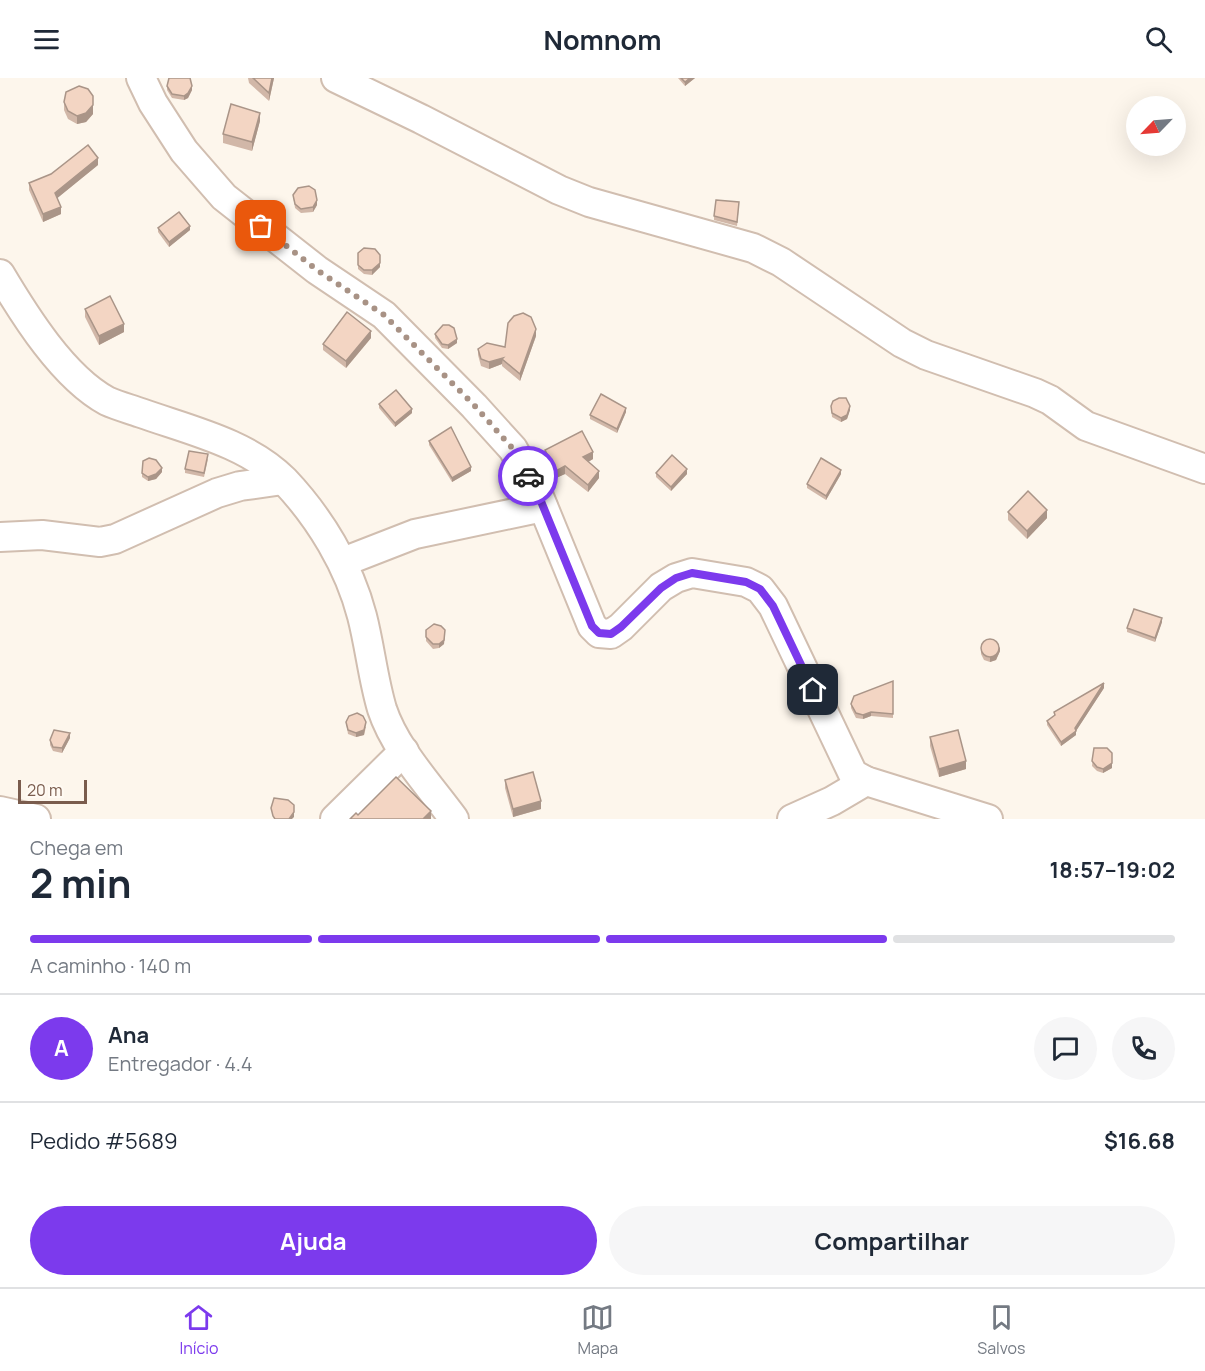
<!DOCTYPE html>
<html lang="pt">
<head>
<meta charset="utf-8">
<style>
  body { margin:0; font-family:Manrope,sans-serif; background:#f6f6f7; color:#1f2937; height:100vh; display:flex; flex-direction:column; font-size:22px; white-space:nowrap }
  * { box-sizing:border-box; margin:0 }
  p { font-size:20px; color:#747a83 }
  .icon { flex:none; width:33px; height:33px; fill:none; stroke:currentColor; stroke-width:2; stroke-linecap:round; stroke-linejoin:round }
  .map { position:relative; height:741px; overflow:hidden }
  .side { display:flex; flex-direction:column; background:#fff; flex:1 }
  .side>* { flex:none }
  .needle { width:39px; rotate:245deg }
  .buttons { position:absolute; left:1126px; top:18px; display:grid; gap:12px }
  .buttons a { display:grid; place-items:center; width:60px; height:60px; border-radius:50%; background:#fff; box-shadow:0 6px 24px #0002; font-size:30px }
  .scale { position:absolute; left:18px; bottom:15px; width:69px; box-sizing:border-box; padding-left:6px; border:3px solid #7a5c4d; border-top:0; font-size:16px; line-height:21px; white-space:nowrap; color:#7a5c4d; -webkit-text-stroke:4px #fffaf3; paint-order:stroke }
  .pin { position:absolute; display:grid; place-items:center; width:51px; height:51px; color:#fff; margin:-26px; border-radius:12px; box-shadow:0 3px 9px #0006 }
  .courier { position:absolute; display:grid; place-items:center; width:60px; height:60px; margin:-30px; border:4px solid #7c3aed; border-radius:50%; background:#fff; color:#222; box-shadow:0 2px 8px #0007 }
  .head em { font-style:normal; font-weight:700 }
  .head div { display:flex; flex-direction:column-reverse }
  .head { display:flex; align-items:center; justify-content:space-between; height:102px; padding:0 30px }
  h1 { font-size:39px; font-weight:700; line-height:45px }
  .bar { display:grid; grid-template-columns:repeat(4,1fr); gap:9px 6px; align-content:center; height:72px; padding:0 30px }
  .bar i { height:8px; border-radius:4px; background:#e0e1e3 }
  .bar .selected { background:#7c3aed }
  .bar p { grid-column:span 4 }
  .line { display:flex; align-items:center; gap:15px; padding:0 30px; border-top:2px solid #e0e1e3 }
  .line div { flex:1 }
  .round { display:grid; place-items:center; flex:none; width:63px; height:63px; border-radius:32px; background:#f6f6f7 }
  .cta { display:flex; gap:12px; margin-top:auto; padding:12px 30px }
  .cta a { flex:1; height:69px; border-radius:36px; background:#7c3aed; color:#fff; font-size:24px; font-weight:700; line-height:69px; text-align:center }
  .cta a+a { background:#f6f6f7; color:#1f2937 }
  header { display:flex; justify-content:space-between; align-items:center; height:78px; padding:0 30px; background:#fff; font-size:27px; font-weight:700 }
  .menu { display:flex; justify-content:space-around; align-items:center; height:84px; border-top:2px solid #e0e1e3; background:#fff; font-size:16px; color:#747a83 }
  .menu a { display:grid; justify-items:center; gap:3px }
  .menu .selected { color:#7c3aed }
  .map>svg:first-child { display:block }
  .lines { fill:none; stroke-linecap:round; stroke-linejoin:round }
  .minor-casing { stroke:#d1beb0; stroke-width:32 }
  .minor { stroke:#fff; stroke-width:28 }
  .wall { fill:#d1b7a8 }
  .shaded-wall { fill:#aa9588 }
  .building { fill:#f3d5c3; stroke:#aa9588; stroke-width:1.5 }
  .done { stroke:#a89285; stroke-width:6; stroke-dasharray:0 10.8 }
  .route { stroke:#7c3aed; stroke-width:8 }
</style>
</head>
<body>
<header><svg class="icon" aria-label="menu" viewBox="0 0 24 24"><path d="M4 6h16M4 12h16M4 18h16"/></svg>Nomnom<svg class="icon" aria-label="search" viewBox="0 0 24 24"><circle cx="10" cy="10" r="6"/><path d="M15 15l6 6"/></svg></header>
<div class="map">
<svg width="1205" height="741" viewBox="0 0 1205 741">
  <rect width="100%" height="100%" fill="#fdf6ec"/>
  <g class="lines">
    <defs>
      <g id="minor">
        <polyline points="141,0 153,25 184,73 224,119 317,192 384,237 474,328 513,371 538,416 592,548 599,555 611,556 621,549 661,509 676,500 692,495 746,504 760,511 773,528 853,696 866,703 988,741"/>
        <polyline points="336,0 421,41 559,112 589,124 753,170 781,184 902,265 926,277 1035,315 1050,322 1086,348 1205,391"/>
        <path d="M0 196C25 238 63 299 107 323 118 328 130 331 141 335 189 352 247 365 284 402 320 440 349 488 362 538 370 569 373 601 382 631 395 671 430 708 454 741"/>
        <polyline points="0,459 42,457 100,464 115,461 217,415 240,408 283,402"/>
        <polyline points="343,484 415,456 543,429"/>
        <polyline points="0,733 36,741"/>
        <polyline points="335,741 404,673"/>
        <polyline points="792,741 832,723 866,703"/>
      </g>
    </defs>
    <!-- minor casing -->
    <use href="#minor" class="minor-casing"/>
    <!-- minor -->
    <use href="#minor" class="minor"/>
  </g>
  <!-- wall -->
  <g class="wall">
    <polygon points="248,0 274,0 269,23 249,5"/>
    <polygon points="678,0 695,0 685,8"/>
    <polygon points="167,8 192,12 188,20 184,22 172,20 167,12"/>
    <polygon points="64,24 93,36 86,44 77,46 68,41 64,32"/>
    <polygon points="260,43 252,73 223,65 223,56"/>
    <polygon points="98,87 57,120 61,136 43,144 29,112 29,105"/>
    <polygon points="293,117 317,127 313,134 301,135 295,130"/>
    <polygon points="739,128 737,148 714,142 714,138"/>
    <polygon points="158,150 190,152 169,169 158,154"/>
    <polygon points="358,175 380,189 372,197 364,196 358,191"/>
    <polygon points="85,231 124,254 99,267 85,239"/>
    <polygon points="435,256 457,265 448,271 442,270 435,260"/>
    <polygon points="536,258 520,303 502,288 502,286 489,291 481,288 478,277 478,271 505,269"/>
    <polygon points="371,260 346,290 323,272 323,266"/>
    <polygon points="379,326 412,335 395,349 379,330"/>
    <polygon points="831,328 850,332 847,341 841,344 832,339"/>
    <polygon points="626,334 617,355 590,341 590,337"/>
    <polygon points="429,363 471,393 452,404 429,367"/>
    <polygon points="545,372 593,381 588,384 599,400 588,414 565,396 556,400 545,379"/>
    <polygon points="208,381 204,399 185,395 185,391"/>
    <polygon points="162,394 156,401 148,403 142,399 142,395"/>
    <polygon points="656,395 687,396 671,413 656,399"/>
    <polygon points="841,396 826,422 807,410 807,406"/>
    <polygon points="1008,434 1047,440 1027,461 1008,442"/>
    <polygon points="1162,544 1155,564 1127,554 1127,550"/>
    <polygon points="426,552 445,557 444,566 439,570 433,571 426,563"/>
    <polygon points="981,571 1000,573 996,582 990,584 984,582 981,576"/>
    <polygon points="893,603 893,640 871,638 863,641 856,640 851,630 851,626"/>
    <polygon points="1104,610 1076,653 1076,657 1061,668 1047,647 1047,643 1054,638 1054,634"/>
    <polygon points="346,644 366,649 364,657 356,659 348,656"/>
    <polygon points="930,659 966,691 939,699 930,668"/>
    <polygon points="70,660 62,675 53,673 50,667 50,662"/>
    <polygon points="1094,670 1112,675 1112,690 1103,695 1097,693 1092,688"/>
    <polygon points="505,702 541,731 513,739 505,710"/>
  </g>
  <!-- shaded-wall -->
  <g class="shaded-wall">
    <polygon points="272,0 274,0 269,23 269,15"/>
    <polygon points="690,0 695,0 685,8 685,4"/>
    <polygon points="192,8 192,12 188,20 184,22 184,18"/>
    <polygon points="93,27 93,36 86,44 77,46 77,38"/>
    <polygon points="260,35 260,43 252,73 252,64"/>
    <polygon points="98,80 98,87 55,122 55,115"/>
    <polygon points="317,122 317,127 313,134 313,129"/>
    <polygon points="61,129 61,136 43,144 43,136"/>
    <polygon points="190,148 190,152 169,169 169,164"/>
    <polygon points="380,185 380,189 372,197 372,192"/>
    <polygon points="124,246 124,254 99,267 99,258"/>
    <polygon points="536,251 536,258 520,303 520,296"/>
    <polygon points="371,253 371,260 346,290 346,283"/>
    <polygon points="457,261 457,265 448,271 448,267"/>
    <polygon points="503,280 502,286 489,291 489,284"/>
    <polygon points="850,328 850,332 847,341 841,344 841,340"/>
    <polygon points="626,330 626,334 617,355 617,351"/>
    <polygon points="412,331 412,335 395,349 395,345"/>
    <polygon points="593,374 593,381 583,387 583,379"/>
    <polygon points="565,388 565,396 556,400 556,393"/>
    <polygon points="471,389 471,393 452,404 452,400"/>
    <polygon points="162,390 162,394 156,401 148,403 148,399"/>
    <polygon points="687,391 687,396 671,413 671,409"/>
    <polygon points="841,392 841,396 826,422 826,418"/>
    <polygon points="599,393 599,400 588,414 588,407"/>
    <polygon points="1047,432 1047,440 1027,461 1027,453"/>
    <polygon points="1162,540 1162,544 1155,564 1155,560"/>
    <polygon points="445,552 444,566 439,570 439,566"/>
    <polygon points="1000,569 1000,573 996,582 990,584 990,579"/>
    <polygon points="1104,605 1104,610 1076,653 1076,657 1061,668 1061,664 1075,650"/>
    <polygon points="871,634 871,638 863,641 863,637"/>
    <polygon points="366,644 364,657 356,659 356,655"/>
    <polygon points="70,655 70,660 62,675 62,670"/>
    <polygon points="966,683 966,691 939,699 939,691"/>
    <polygon points="1112,685 1112,690 1103,695 1103,691"/>
    <polygon points="541,723 541,731 513,739 513,731"/>
    <polygon points="431,733 431,741 423,741"/>
    <polygon points="294,734 294,739 292,741 289,741"/>
  </g>
  <!-- building -->
  <g class="building">
    <polygon points="169,0 190,0 192,8 188,15 184,18 172,16 167,8"/>
    <polygon points="253,0 272,0 269,15"/>
    <polygon points="681,0 690,0 685,4"/>
    <polygon points="79,8 88,11 93,18 93,27 86,35 77,38 68,33 64,24 66,14"/>
    <polygon points="231,26 260,35 252,64 223,56"/>
    <polygon points="88,67 98,80 55,115 61,129 43,136 29,105 51,96"/>
    <polygon points="309,108 315,112 317,122 313,129 301,131 295,126 293,117 298,110"/>
    <polygon points="716,122 739,124 737,144 714,138"/>
    <polygon points="179,134 190,148 169,164 158,150"/>
    <polygon points="364,170 375,171 380,177 380,185 372,192 364,192 358,187 358,175"/>
    <polygon points="110,218 124,246 99,258 85,231"/>
    <polygon points="347,234 371,253 346,283 323,266"/>
    <polygon points="523,235 531,239 536,251 520,296 502,281 503,280 489,284 481,281 478,271 487,265 505,269 508,245 514,238"/>
    <polygon points="443,247 449,247 454,250 457,261 448,267 442,266 435,256"/>
    <polygon points="396,312 412,331 395,345 379,326"/>
    <polygon points="601,316 626,330 617,351 590,337"/>
    <polygon points="839,320 846,320 850,328 847,337 841,340 832,335 831,328 833,323"/>
    <polygon points="451,349 471,389 452,400 429,363"/>
    <polygon points="582,353 593,374 583,379 599,393 588,407 565,388 556,393 545,372"/>
    <polygon points="189,373 208,376 204,395 185,391"/>
    <polygon points="672,377 687,391 671,409 656,395"/>
    <polygon points="149,380 156,382 162,390 156,396 148,399 142,395 143,383"/>
    <polygon points="821,380 841,392 826,418 807,406"/>
    <polygon points="1028,413 1047,432 1027,453 1008,434"/>
    <polygon points="1134,531 1162,540 1155,560 1127,550"/>
    <polygon points="434,546 441,548 445,552 444,562 439,566 433,566 426,559 426,552"/>
    <circle cx="990" cy="570" r="9"/>
    <polygon points="893,603 893,636 871,634 863,637 856,635 851,626 854,618"/>
    <polygon points="1104,605 1075,650 1076,653 1061,664 1047,643 1055,637 1054,634"/>
    <polygon points="357,635 363,638 366,644 364,652 356,655 348,652 346,644 349,638"/>
    <polygon points="54,652 70,655 62,670 53,669 50,662"/>
    <polygon points="958,652 966,683 939,691 930,659"/>
    <polygon points="1094,670 1107,670 1112,675 1112,685 1103,691 1097,689 1092,683"/>
    <polygon points="533,694 541,723 513,731 505,702"/>
    <polygon points="396,699 431,733 423,741 350,741 356,735 358,737"/>
    <polygon points="274,720 288,722 294,727 294,734 289,741 275,741 273,738 271,730"/>
  </g>
  <g class="lines">
    <!-- done -->
    <polyline class="done" points="261,148 317,192 384,237 474,327 513,371 528,398"/>
    <!-- route -->
    <polyline class="route" points="528,398 538,416 592,548 599,555 611,556 621,549 661,510 676,500 692,495 746,504 760,511 773,528 813,612"/>
  </g>
</svg>
<div class="buttons">
<a><svg class="needle" viewBox="-14 -14 28 28"><path d="M0-13l5 13h-10z" fill="#e53935"/><path d="M0 13l5-13h-10z" fill="#747a83"/></svg></a>
</div>
<div class="scale">20 m</div>
<div class="pin" style="left:261px;top:148px;background:#ea580c"><svg class="icon" aria-label="bag" viewBox="0 0 24 24"><path d="M5 8h14l-1 12H6zM9 8a3 3 0 0 1 6 0"/></svg></div>
<div class="pin" style="left:813px;top:612px;background:#1f2937"><svg class="icon" aria-label="home" viewBox="0 0 24 24"><path d="M3 11l9-7 9 7M6 9v11h12V9"/></svg></div>
<div class="courier" style="left:528px;top:398px"><svg class="icon" aria-label="car" viewBox="0 0 24 24"><path d="M5 17H2v-5l4-1 3-4h7l3 4 3 1v5h-3M9 17h6M6 11h13"/><circle cx="7" cy="17" r="2"/><circle cx="17" cy="17" r="2"/></svg></div>
</div>
<section class="side">
<div class="head"><div><h1>2 min</h1><p>Chega em</p></div><em>18:57–19:02</em></div>
<div class="bar"><i class="selected"></i><i class="selected"></i><i class="selected"></i><i></i><p>A caminho · 140 m</p></div>
<div class="line" style="height:108px"><b class="round" style="background:#7c3aed;color:#fff">A</b><div><b>Ana</b><p>Entregador · 4.4</p></div><a class="round"><svg class="icon" aria-label="chat" viewBox="0 0 24 24"><path d="M4 5h16v11H9l-5 4z"/></svg></a><a class="round"><svg class="icon" aria-label="phone" viewBox="0 0 24 24"><path d="M5 4h4l2 5-3 2q2 4 5 5l2-3 5 2v4C11 20 4 13 5 4z"/></svg></a></div>
<div class="line" style="height:78px"><div>Pedido #5689</div><b>$16.68</b></div>
<div class="cta"><a>Ajuda</a><a>Compartilhar</a></div>
</section>
<nav class="menu">
<a class="selected"><svg class="icon" aria-label="home" viewBox="0 0 24 24"><path d="M3 11l9-7 9 7M6 9v11h12V9"/></svg>Início</a>
<a><svg class="icon" aria-label="map" viewBox="0 0 24 24"><path d="M3 6l6-2 6 2 6-2v14l-6 2-6-2-6 2zM9 4v14M15 6v14"/></svg>Mapa</a>
<a><svg class="icon" aria-label="saved" viewBox="0 0 24 24"><path d="M7 4h10v16l-5-4-5 4z"/></svg>Salvos</a>
</nav>
</body>
</html>
